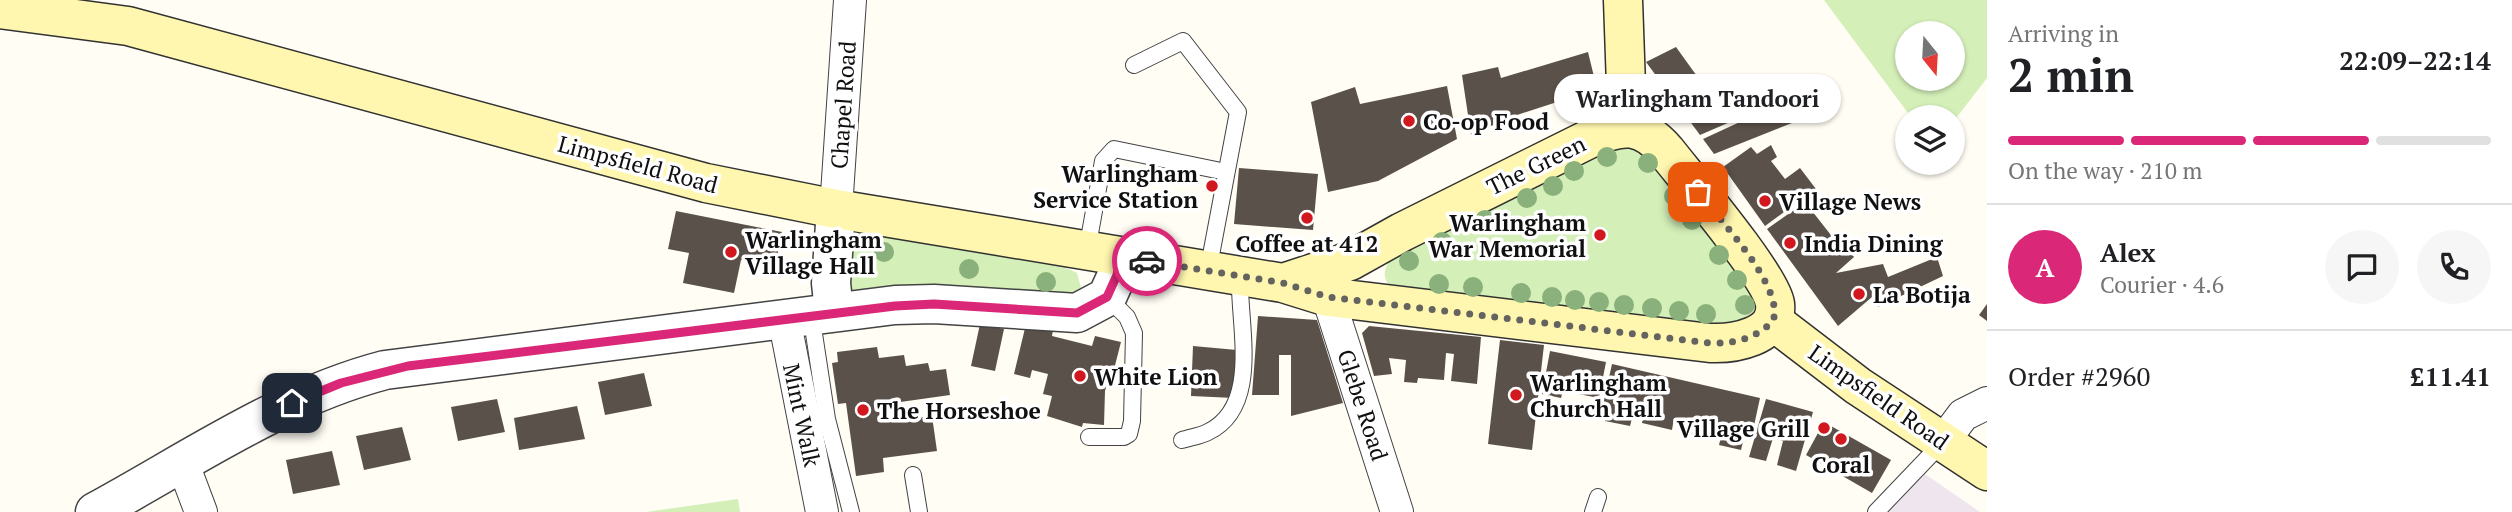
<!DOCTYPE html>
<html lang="en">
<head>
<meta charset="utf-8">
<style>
  body { margin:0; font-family:"PT Serif",serif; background:#f6f6f6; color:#202124; height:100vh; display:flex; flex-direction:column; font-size:26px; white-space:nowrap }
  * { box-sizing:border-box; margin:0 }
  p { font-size:23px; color:#757577 }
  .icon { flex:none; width:38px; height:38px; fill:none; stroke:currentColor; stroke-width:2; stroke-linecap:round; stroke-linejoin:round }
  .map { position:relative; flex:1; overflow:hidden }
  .side { display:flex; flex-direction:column; background:#fff; width:525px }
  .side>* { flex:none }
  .needle { width:46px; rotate:162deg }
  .buttons { position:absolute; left:1895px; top:21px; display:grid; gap:14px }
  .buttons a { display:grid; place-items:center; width:70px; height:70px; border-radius:50%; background:#fff; box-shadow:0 2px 5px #0004; font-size:35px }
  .pin { position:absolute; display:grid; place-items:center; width:60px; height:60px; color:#fff; margin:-30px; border-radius:14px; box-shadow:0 4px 10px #0006 }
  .courier { position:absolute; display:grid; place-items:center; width:70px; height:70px; margin:-35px; border:5px solid #db2777; border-radius:50%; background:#fff; color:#222; box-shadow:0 2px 9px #0007 }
  .bubble { position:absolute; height:49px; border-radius:24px; background:#fff; box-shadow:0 2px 5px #0004; font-size:23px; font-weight:800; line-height:49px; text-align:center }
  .overview em { font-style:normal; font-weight:800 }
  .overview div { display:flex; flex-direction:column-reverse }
  .overview { display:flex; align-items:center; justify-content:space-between; height:119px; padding:0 21px }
  h1 { font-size:46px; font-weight:800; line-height:52px }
  .bar { display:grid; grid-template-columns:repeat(4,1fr); gap:10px 7px; align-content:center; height:84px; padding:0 21px }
  .bar i { height:9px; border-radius:5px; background:#e0e0e0 }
  .bar .on { background:#db2777 }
  .bar p { grid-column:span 4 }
  .line { display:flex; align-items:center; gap:18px; padding:0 21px; border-top:2px solid #e0e0e0 }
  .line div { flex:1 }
  .round { display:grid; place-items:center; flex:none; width:74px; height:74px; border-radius:37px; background:#f6f6f6 }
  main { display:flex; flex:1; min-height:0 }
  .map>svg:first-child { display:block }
  .industrial { fill:#eee5ef }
  .green { fill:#d4efb8; fill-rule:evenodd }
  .building { fill:#5b514b }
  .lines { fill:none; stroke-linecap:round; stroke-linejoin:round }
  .service-casing { stroke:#434343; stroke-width:18 }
  .minor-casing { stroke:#434343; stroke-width:34 }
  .tertiary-casing { stroke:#434343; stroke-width:41 }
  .secondary-casing { stroke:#323232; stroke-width:41 }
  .service { stroke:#fff; stroke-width:16 }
  .minor { stroke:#fff; stroke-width:32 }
  .tertiary { stroke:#fff; stroke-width:38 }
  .secondary { stroke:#fff7af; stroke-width:38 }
  .tree { fill:#8ab07b }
  .done { stroke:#646360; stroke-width:7; stroke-dasharray:0 12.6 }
  .route { stroke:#db2777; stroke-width:9 }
  .poi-dot { fill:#d1181f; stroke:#fff; stroke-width:2.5 }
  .labels { text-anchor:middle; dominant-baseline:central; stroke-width:7; stroke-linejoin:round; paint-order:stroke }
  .street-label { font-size:23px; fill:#101010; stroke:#fff }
  .poi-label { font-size:23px; font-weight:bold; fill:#101010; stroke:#fff; text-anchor:start }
</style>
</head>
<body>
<main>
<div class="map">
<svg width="1987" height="512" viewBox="0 0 1987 512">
  <rect width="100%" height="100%" fill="#fffdf4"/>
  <!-- industrial -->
  <polygon class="industrial" points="1925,474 1980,512 1887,512"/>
  <!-- green -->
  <g class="green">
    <path d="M1824 0H1987V78L1953 122V117H1911ZM1953 33V79H1908V33Z"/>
    <path d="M1612 143 1649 148 1754 298C1754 321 1741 321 1721 325L1393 289C1381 278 1383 269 1393 256Z"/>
    <polygon points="854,231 1062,266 1077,273 1081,288 1077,294 922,285 852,296 842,284"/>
    <polygon points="738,499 740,512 646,512"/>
  </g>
  <!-- building -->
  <g class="building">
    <polygon points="1676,47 1730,122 1700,135 1646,62"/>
    <polygon points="1588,52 1597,89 1511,117 1471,135 1462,75 1498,67 1501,78"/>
    <polygon points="1447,86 1457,139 1378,181 1328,192 1311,102 1355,87 1360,104"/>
    <polygon points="1779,104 1793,109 1797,121 1714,154 1703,139"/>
    <polygon points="1771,145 1777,157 1771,161 1785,179 1800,168 1816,189 1765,226 1723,167 1751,147 1757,154"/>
    <polygon points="1239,168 1318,174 1313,230 1234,224"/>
    <polygon points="1805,202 1834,239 1838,236 1854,257 1836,273 1883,264 1888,277 1937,257 1943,276 1878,307 1872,297 1838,326 1767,229"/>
    <polygon points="676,211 782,232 775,267 741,260 734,293 683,283 689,253 668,249"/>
    <polygon points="1987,304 1987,321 1979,315"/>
    <polygon points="1258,316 1317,320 1343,403 1291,416 1291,355 1279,355 1279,395 1252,395"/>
    <polygon points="980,324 1004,329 995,371 971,366"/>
    <polygon points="1026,324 1053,330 1052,336 1092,346 1095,336 1121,342 1111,381 1108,381 1105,391 1104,425 1083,423 1082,427 1047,416 1052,396 1043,394 1048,374 1032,370 1030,378 1014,374"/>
    <polygon points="1369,326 1481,337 1477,384 1451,381 1454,354 1446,353 1444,380 1418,378 1417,383 1404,382 1406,360 1389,358 1392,374 1374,376 1362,333"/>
    <polygon points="1500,340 1544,345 1532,450 1488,444"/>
    <polygon points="1193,346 1237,350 1234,398 1191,396"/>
    <polygon points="877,347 879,358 904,355 906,366 928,363 930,371 946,369 950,395 879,405 881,422 932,416 937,451 883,458 884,472 856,476 846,403 838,404 832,363 838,362 837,352"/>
    <polygon points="1550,351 1606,362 1599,398 1563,391 1561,398 1542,394"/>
    <polygon points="1612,364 1760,398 1752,435 1745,433 1741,450 1719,445 1723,429 1710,426 1706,439 1680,434 1684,420 1674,418 1672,430 1642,423 1644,413 1634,411 1630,426 1605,421 1608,405 1603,405"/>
    <polygon points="644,373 652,406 605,415 598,382"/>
    <polygon points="497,399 505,432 458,441 451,407"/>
    <polygon points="1766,399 1813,412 1796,471 1777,465 1783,441 1773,438 1766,461 1749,457"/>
    <polygon points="577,406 585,439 519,450 514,418"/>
    <polygon points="1824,422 1891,460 1872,493 1806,455"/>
    <polygon points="402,427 411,460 364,470 356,436"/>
    <polygon points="332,451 340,485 293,494 286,460"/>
  </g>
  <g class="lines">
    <defs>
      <g id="service">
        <polyline points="1134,65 1183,41 1238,112 1208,271"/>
        <polyline points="1087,250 1103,161 1114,149 1226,172"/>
        <polyline points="811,314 827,419 851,512"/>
        <polyline points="1089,437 1124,437 1129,434 1132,421 1134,333 1127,317 1107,297"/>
        <path d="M1182 440C1191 437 1201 436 1208 432 1262 406 1238 323 1240 277"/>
        <polyline points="913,475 919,512"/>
        <polyline points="1593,512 1598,497"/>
        <polyline points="1876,512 1942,443"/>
      </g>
      <g id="minor">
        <polyline points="836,209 850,0"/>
        <polyline points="1328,297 1397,512"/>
        <polyline points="784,318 822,512"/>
        <polyline points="1942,443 1963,415 1987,403"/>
        <polyline points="183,464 201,512"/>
      </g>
      <g id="tertiary">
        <polyline points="834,311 831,283 836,209"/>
        <path d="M95 512C189 461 281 397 385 370L895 305 934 304 1077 313 1107 297 1117 275 1121 257"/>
      </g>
      <g id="secondary">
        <polyline points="1623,0 1626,86 1631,128"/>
        <path d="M0 9 128 26 706 183 836 209 1283 283 1328 297 1710 343C1733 344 1779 337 1775 304 1772 278 1687 178 1666 151 1642 123 1623 124 1591 138L1402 232 1350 261 1283 283"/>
        <polyline points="1773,321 1858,386 1987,471"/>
      </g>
    </defs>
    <!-- service casing -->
    <use href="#service" class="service-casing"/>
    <!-- minor casing -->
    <use href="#minor" class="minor-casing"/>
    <!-- tertiary casing -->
    <use href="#tertiary" class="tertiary-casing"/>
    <!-- secondary casing -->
    <use href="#secondary" class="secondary-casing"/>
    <!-- service -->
    <use href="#service" class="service"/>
    <!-- minor -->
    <use href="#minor" class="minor"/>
    <!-- tertiary -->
    <use href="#tertiary" class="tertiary"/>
    <!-- secondary -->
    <use href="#secondary" class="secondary"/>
  </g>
  <!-- trees -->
  <g class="tree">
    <circle cx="1607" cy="157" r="10"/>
    <circle cx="1648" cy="163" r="10"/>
    <circle cx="1574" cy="171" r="10"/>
    <circle cx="1553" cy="186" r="10"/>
    <circle cx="1674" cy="196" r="10"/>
    <circle cx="1527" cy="198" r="10"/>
    <circle cx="1485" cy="220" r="10"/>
    <circle cx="1692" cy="220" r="10"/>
    <circle cx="1442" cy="242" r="10"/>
    <circle cx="884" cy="252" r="10"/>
    <circle cx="1719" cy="255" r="10"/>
    <circle cx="1409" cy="261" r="10"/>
    <circle cx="969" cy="269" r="10"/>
    <circle cx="1737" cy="280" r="10"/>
    <circle cx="1046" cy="282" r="10"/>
    <circle cx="1439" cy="284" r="10"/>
    <circle cx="1473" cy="287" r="10"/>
    <circle cx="1521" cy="293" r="10"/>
    <circle cx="1552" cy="297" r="10"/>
    <circle cx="1575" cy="300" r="10"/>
    <circle cx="1599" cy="302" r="10"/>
    <circle cx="1624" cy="305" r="10"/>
    <circle cx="1745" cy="305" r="10"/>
    <circle cx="1652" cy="308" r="10"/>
    <circle cx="1679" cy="311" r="10"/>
    <circle cx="1706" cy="314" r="10"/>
  </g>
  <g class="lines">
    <!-- done -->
    <path class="done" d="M1147 261 1283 283 1328 297 1710 343C1734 344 1755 339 1773 321 1785 287 1719 219 1698 192"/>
    <!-- route -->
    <polyline class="route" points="292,403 341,383 408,366 895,306 934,304 1077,313 1107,297 1117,275 1121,257 1147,261"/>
  </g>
  <!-- markers -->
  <g class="poi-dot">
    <circle cx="1409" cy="121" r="7"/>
    <circle cx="1212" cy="186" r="7"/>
    <circle cx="1765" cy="201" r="7"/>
    <circle cx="1307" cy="218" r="7"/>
    <circle cx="1600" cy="235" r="7"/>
    <circle cx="1790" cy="243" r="7"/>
    <circle cx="731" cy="252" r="7"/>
    <circle cx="1859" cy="294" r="7"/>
    <circle cx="1080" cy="376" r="7"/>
    <circle cx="1516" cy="395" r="7"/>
    <circle cx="863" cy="410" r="7"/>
    <circle cx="1824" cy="428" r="7"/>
    <circle cx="1841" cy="439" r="7"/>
  </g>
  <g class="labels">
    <!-- street labels -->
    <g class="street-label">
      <text transform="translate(843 105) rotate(-86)">Chapel Road</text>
      <text transform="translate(638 164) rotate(15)">Limpsfield Road</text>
      <text transform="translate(1536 165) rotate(-26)">The Green</text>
      <text transform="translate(1879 397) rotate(35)">Limpsfield Road</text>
      <text transform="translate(1363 405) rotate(72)">Glebe Road</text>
      <text transform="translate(802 415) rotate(78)">Mint Walk</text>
    </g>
    <!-- poi labels -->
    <g class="poi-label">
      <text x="1423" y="121">Co-op Food</text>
      <text x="1198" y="173" text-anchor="end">Warlingham<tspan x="1198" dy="26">Service Station</tspan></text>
      <text x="1779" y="201">Village News</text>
      <text x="1586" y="222" text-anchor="end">Warlingham<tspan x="1586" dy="26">War Memorial</tspan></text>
      <text x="745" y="239">Warlingham<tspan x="745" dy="26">Village Hall</tspan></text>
      <text x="1307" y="243" text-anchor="middle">Coffee at 412</text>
      <text x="1804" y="243">India Dining</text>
      <text x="1873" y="294">La Botija</text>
      <text x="1094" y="376">White Lion</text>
      <text x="1530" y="382">Warlingham<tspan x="1530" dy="26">Church Hall</tspan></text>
      <text x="877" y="410">The Horseshoe</text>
      <text x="1810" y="428" text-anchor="end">Village Grill</text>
      <text x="1841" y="464" text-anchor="middle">Coral</text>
    </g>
  </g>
</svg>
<div class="buttons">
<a><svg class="needle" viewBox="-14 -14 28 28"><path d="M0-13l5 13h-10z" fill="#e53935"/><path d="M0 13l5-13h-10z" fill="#757577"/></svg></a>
<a><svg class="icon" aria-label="layers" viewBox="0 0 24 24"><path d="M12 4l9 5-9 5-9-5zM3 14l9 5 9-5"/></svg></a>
</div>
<div class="pin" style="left:1698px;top:192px;background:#ea580c"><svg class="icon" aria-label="bag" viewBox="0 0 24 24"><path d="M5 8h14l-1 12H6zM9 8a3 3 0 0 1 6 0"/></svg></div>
<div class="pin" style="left:292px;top:403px;background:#1f2937"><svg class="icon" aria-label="home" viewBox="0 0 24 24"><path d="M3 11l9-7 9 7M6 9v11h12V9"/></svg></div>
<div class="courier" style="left:1147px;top:261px"><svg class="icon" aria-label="car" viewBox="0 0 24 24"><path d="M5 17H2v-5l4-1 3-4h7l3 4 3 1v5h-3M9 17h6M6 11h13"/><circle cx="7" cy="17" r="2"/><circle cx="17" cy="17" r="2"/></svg></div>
<div class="bubble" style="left:1554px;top:74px;width:287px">Warlingham Tandoori</div>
</div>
<section class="side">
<div class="overview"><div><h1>2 min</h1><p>Arriving in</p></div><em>22:09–22:14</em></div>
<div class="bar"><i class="on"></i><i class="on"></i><i class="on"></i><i></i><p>On the way · 210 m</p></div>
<div class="line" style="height:126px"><b class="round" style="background:#db2777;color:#fff">A</b><div><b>Alex</b><p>Courier · 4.6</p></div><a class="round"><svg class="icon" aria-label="chat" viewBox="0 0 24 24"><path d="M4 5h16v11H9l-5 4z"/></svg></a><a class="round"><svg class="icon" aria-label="phone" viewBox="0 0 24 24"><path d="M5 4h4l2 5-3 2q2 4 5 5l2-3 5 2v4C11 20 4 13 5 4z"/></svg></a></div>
<div class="line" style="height:91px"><div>Order #2960</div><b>£11.41</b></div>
</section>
</main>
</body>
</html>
